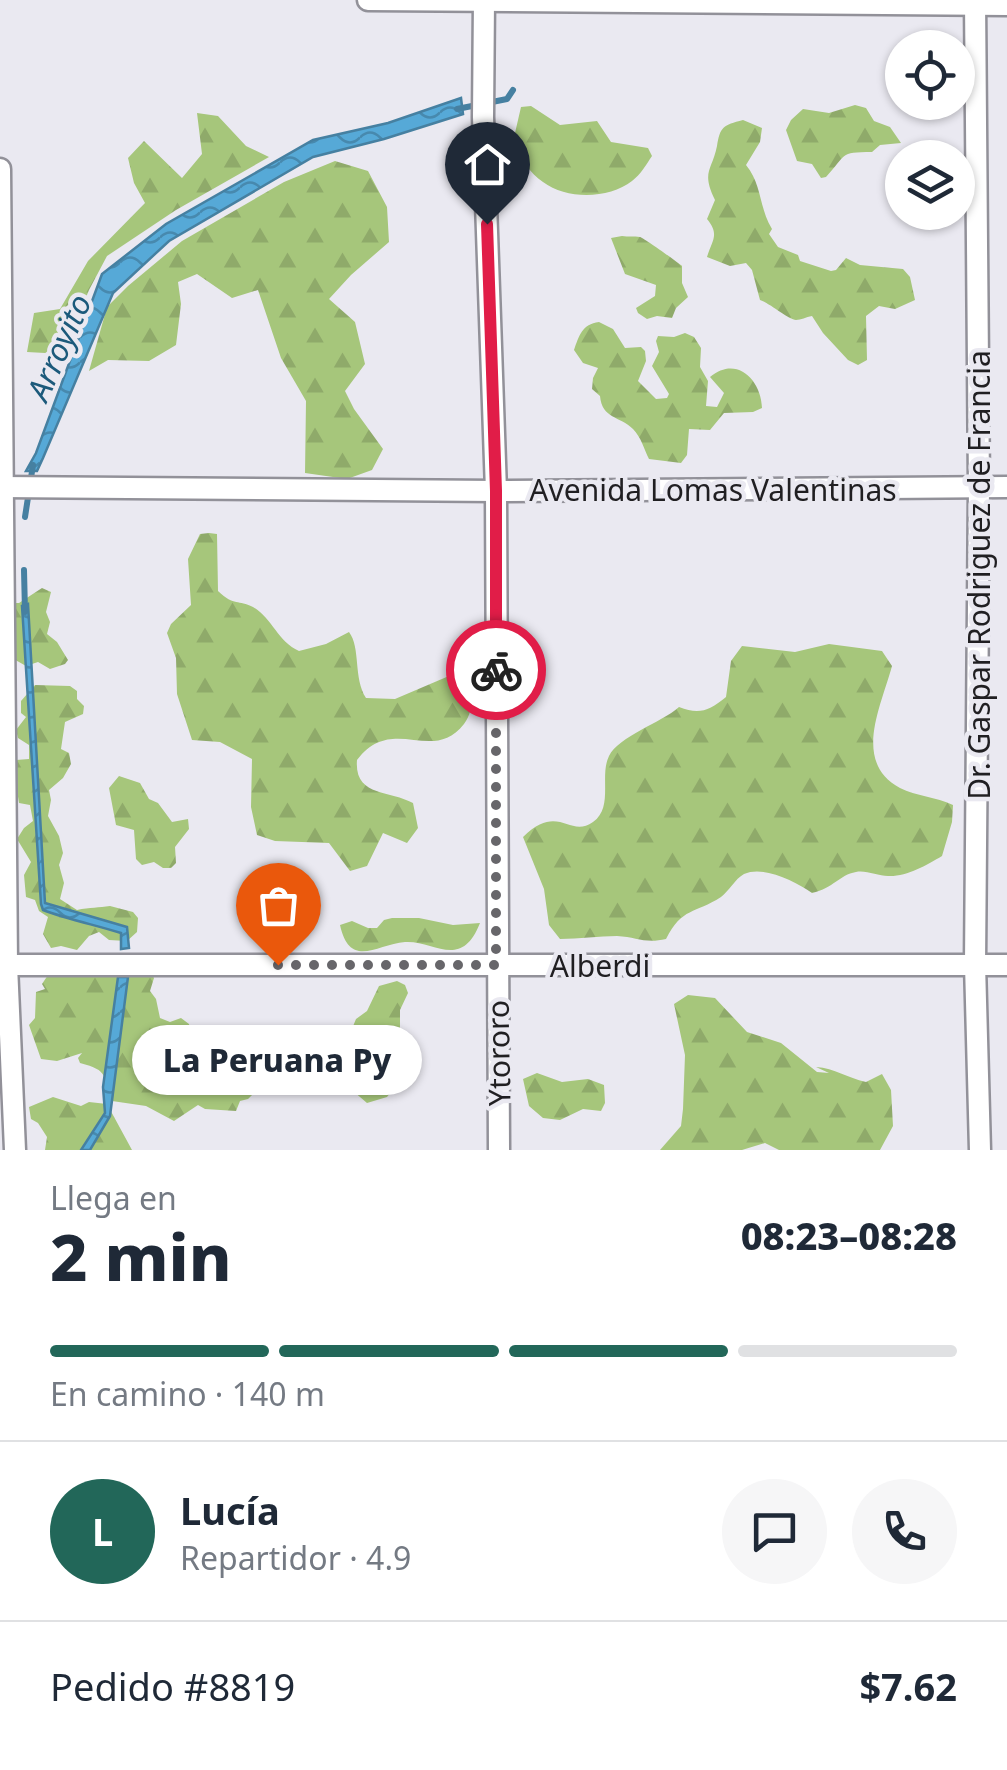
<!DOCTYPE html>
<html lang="es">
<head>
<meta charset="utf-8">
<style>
  body { margin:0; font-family:"Noto Sans",sans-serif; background:#f6f6f7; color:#1f2937; height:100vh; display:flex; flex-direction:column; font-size:38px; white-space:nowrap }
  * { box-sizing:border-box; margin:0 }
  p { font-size:32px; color:#747a83 }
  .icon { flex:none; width:55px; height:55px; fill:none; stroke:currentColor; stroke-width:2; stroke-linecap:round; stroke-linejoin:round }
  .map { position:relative; height:1150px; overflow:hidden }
  .panel { display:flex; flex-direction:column; background:#fff; flex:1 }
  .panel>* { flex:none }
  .fabs { position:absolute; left:885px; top:30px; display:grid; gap:20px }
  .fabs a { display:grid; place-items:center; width:90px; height:90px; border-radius:50%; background:#fff; box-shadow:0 2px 8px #0004; font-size:50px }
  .pin { position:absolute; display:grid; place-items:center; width:85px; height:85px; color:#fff; margin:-102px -42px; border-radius:50% 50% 50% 0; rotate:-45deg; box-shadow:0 0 10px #0007 }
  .pin .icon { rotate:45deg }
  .courier { position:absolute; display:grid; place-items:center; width:100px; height:100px; margin:-50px; border:8px solid #e11d48; border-radius:50%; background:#fff; color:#222; box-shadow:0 2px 12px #0007 }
  .bubble { position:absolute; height:70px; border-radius:35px; background:#fff; box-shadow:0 2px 8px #0004; font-size:32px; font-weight:800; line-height:70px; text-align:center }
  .headline em { font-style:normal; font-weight:800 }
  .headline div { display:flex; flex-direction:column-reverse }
  .headline { display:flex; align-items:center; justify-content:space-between; height:170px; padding:0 50px }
  h1 { font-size:65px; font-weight:800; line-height:75px }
  .bar { display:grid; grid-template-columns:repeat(4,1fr); gap:15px 10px; align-content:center; height:120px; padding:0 50px }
  .bar i { height:12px; border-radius:8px; background:#e0e1e3 }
  .bar .on { background:#226759 }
  .bar p { grid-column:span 4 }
  .line { display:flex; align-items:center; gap:25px; padding:0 50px; border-top:2px solid #e0e1e3 }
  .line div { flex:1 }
  .round { display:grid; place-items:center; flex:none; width:105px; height:105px; border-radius:52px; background:#f6f6f7 }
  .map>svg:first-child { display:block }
  .forest { fill:url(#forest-firs) }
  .water { fill:url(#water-waves); stroke:#4680a1; stroke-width:2.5 }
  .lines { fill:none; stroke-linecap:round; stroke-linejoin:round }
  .stream { stroke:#4680a1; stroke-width:6 }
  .minor-casing { stroke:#929199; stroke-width:25 }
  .minor { stroke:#fff; stroke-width:20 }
  .done { stroke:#67666a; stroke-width:10; stroke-dasharray:0 18 }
  .route { stroke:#e11d48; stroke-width:12 }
  .labels { text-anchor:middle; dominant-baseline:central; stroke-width:9; stroke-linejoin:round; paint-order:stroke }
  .street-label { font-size:30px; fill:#201f22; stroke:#eae9f1 }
  .water-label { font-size:32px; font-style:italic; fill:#1c5a7b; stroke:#eae9f1 }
</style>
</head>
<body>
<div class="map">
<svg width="1007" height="1150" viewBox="0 0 1007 1150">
  <defs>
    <pattern id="forest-firs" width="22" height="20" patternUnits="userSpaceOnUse" patternTransform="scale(2.5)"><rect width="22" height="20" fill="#a6c67b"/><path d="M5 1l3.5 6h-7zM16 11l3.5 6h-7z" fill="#8faa6a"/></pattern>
    <pattern id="water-waves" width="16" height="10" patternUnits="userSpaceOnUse" patternTransform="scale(2.5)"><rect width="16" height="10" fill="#56a9d7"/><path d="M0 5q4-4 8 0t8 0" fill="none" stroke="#4789ae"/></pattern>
  </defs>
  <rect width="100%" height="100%" fill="#eae9f1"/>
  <!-- forest -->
  <g class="forest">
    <path d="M855 105 866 108 874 121 890 127 901 143 880 145 872 152C838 152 847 155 826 177L821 178 812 164 797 161 786 130 791 120 803 109 829 113Z"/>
    <path d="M531 106 560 125 597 121 611 142 648 148 652 156C646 165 641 174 632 181 609 199 567 200 543 182 530 173 521 159 512 146L521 107Z"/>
    <polygon points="197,113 218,116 246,146 269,157 176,210 107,256 89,290 63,354 27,352 34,313 60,309 88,261 145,203 134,183 128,158 144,141 182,178 202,154"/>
    <path d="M743 120 762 128 760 142 746 165C762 184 759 208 772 229L769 234 778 247 798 255 800 261 831 271 836 270 846 258 860 265 903 269 910 277 915 300 895 309 879 306 866 316 867 360 858 365 848 360 823 333 812 316C806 317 801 320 796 320 789 320 771 304 760 300L752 270 746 263 730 266 707 257C712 240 720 235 707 219L715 200C701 171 712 171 717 146 720 127 723 125 743 120Z"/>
    <polygon points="335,161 368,171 387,207 389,242 351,275 329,299 355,322 365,364 345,391 354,409 383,449 372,470 347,479 305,473 306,401 281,358 258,290 232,298 197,274 178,282 181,304 176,345 149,361 108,360 89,371 107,307 128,286 182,241 284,182"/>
    <path d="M622 236C628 237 634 236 640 237 642 237 679 263 682 266V283L688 297 676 308 672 318 657 316 647 319 638 313 636 308 655 296 656 285 625 274 611 238Z"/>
    <path d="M599 322 613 329 625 348 641 347 645 351 646 361 638 381 656 399 667 398 669 394 652 366 659 352 656 341 658 336 674 337 685 333 694 337 701 348 700 367 708 381 706 406 717 407 724 393 710 377C736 355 761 379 762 408L753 412 724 413 710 430 689 429 687 455 681 463 649 459C644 449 641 437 633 429 620 416 602 419 600 396L592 389 593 378 598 368 583 363 574 350C579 336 582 324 599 322Z"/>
    <path d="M209 533 217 534 218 591C235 607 238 599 253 607 272 618 278 642 299 651L326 644 349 632C361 648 353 678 366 698L395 699 470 667 478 671C468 687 477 707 464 724 432 765 393 713 357 760 354 797 390 790 413 803L418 828 407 843 383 833 367 866 350 871 329 843 275 841 257 835 251 807 252 759 220 742 192 740 177 694 176 658 167 633 171 624 191 605 188 559 200 534Z"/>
    <polygon points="42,588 51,592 46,612 50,622 47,634 57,642 68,660 65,664 50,669 38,662 26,666 12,658 13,603 19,603"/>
    <path d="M829 644 882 651 892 666C881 707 852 762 900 788 916 796 936 797 953 805L952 822 942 856C927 865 906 877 888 876 878 876 866 870 856 872 839 875 834 888 812 893 796 882 764 865 744 874 735 879 729 891 721 897 695 914 682 907 666 939 645 944 637 937 617 936 599 936 579 939 560 939L549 925 544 889 523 837C559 802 569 839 593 822 614 807 599 776 609 756 619 736 661 723 679 707 699 715 709 711 726 697L731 661 742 646 795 652Z"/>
    <path d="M35 685 70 686 77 691V699L84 706 83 714 65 722 61 749 69 753 71 764 63 778 49 790 51 800 48 816 59 836 63 853 59 865 64 883 60 899 77 910C90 907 99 908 110 906L133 912 138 918 137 932 127 941 109 940 99 932 89 936 77 950 61 946 51 948 43 934 48 917 39 911 35 900 26 897 24 875 31 862 17 839 24 828 33 821 30 805 19 803 13 765 16 760 29 759V745L18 738 16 730 26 717 21 713V701Z"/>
    <polygon points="119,776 140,783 149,799 158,803 172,822 188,819 189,829 175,847 176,863 171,868 163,868 154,862 142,865 136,859 134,830 116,825 109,788"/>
    <path d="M392 918H419L453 925 480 923C461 971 434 940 405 942 377 944 350 970 340 925L352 921 368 928H377L384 920Z"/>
    <path d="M124 970 151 973 154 978 150 991 156 999 160 1018 170 1022 181 1018 189 1024 192 1036 186 1049 196 1072 211 1081 220 1074 228 1076 237 1067 256 1069 258 1073 252 1082 254 1093 248 1099 240 1101 236 1111 205 1109 198 1105 174 1121 146 1106 112 1101C102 1075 110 1071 80 1063L78 1058 82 1053 57 1061 41 1059 29 1025 35 1018 36 992 45 989 42 984 48 975 101 973 115 976Z"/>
    <polygon points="397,981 405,985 408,993 400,1010 400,1036 393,1052 398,1083 387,1097 367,1103 353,1091 332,1064 309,1059 307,1050 319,1032 328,1030 349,1036 356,1019 367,1011 379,986"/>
    <path d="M688 995 715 998 747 1032 781 1043 817 1072 829 1073 816 1067C835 1068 847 1078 866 1082L882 1074 891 1090 893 1126 880 1150H779L765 1143 742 1150H660L681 1126 683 1109 685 1055 674 1004Z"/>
    <polygon points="537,1073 562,1082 588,1079 604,1085 605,1103 601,1111 583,1109 560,1120 543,1118 529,1106 523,1079"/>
    <polygon points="53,1097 81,1106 89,1102 107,1104 132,1150 45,1150 47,1137 38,1123 31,1119 29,1107"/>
  </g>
  <!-- water -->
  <g class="water">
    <polygon points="461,98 463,114 384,139 313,157 169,241 113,293 43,458 37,471 26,471 36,453 102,274 166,224 313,140 388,123"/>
    <path d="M28 604 45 903 127 927 129 948 121 949V933C95 925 67 919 43 910L41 904 22 606Z"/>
    <polygon points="118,977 128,977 110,1116 90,1150 81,1150 105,1113 103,1087"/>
  </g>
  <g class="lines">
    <!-- stream -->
    <g class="stream">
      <polyline points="457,109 507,99 513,90"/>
      <polyline points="25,517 33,465"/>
      <polyline points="24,570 25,612"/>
    </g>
    <defs>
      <g id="minor">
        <polyline points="368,0 1007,5"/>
        <polyline points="484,0 483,117 496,491 499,1150"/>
        <polyline points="975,0 979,487 975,964 980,1150"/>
        <polyline points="0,169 7,965 15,1150"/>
        <polyline points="0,487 496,491 1007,487"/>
        <polyline points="0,965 1007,965"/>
      </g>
    </defs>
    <!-- minor casing -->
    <use href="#minor" class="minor-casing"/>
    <!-- minor -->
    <use href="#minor" class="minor"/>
  </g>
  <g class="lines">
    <!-- done -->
    <polyline class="done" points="278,965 496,965 496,670"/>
    <!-- route -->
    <polyline class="route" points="487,224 496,491 496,670"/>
  </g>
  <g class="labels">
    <!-- street labels -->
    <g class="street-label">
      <text x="713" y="489">Avenida Lomas Valentinas</text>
      <text transform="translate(978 575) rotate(-90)">Dr. Gaspar Rodriguez de Francia</text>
      <text x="600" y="965">Alberdi</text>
      <text transform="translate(498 1053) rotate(-91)">Ytororo</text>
    </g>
    <!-- water labels -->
    <g class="water-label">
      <text transform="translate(58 347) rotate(-66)">Arroyito</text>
    </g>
  </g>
</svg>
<div class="fabs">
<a><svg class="icon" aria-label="locate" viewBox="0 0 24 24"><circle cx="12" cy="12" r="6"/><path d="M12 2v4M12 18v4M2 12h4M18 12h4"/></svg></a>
<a><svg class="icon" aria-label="layers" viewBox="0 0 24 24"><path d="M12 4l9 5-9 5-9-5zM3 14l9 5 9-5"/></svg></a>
</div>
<div class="pin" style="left:278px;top:965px;background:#ea580c"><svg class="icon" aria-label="bag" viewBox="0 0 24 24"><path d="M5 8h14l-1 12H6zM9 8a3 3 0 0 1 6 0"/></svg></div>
<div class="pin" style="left:487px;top:224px;background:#1f2937"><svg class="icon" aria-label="home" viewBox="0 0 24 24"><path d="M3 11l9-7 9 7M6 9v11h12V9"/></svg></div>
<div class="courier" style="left:496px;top:670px"><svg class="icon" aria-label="bike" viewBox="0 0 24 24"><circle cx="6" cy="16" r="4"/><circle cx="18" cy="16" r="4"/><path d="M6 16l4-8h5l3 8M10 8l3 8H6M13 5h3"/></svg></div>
<div class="bubble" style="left:132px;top:1025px;width:290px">La Peruana Py</div>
</div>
<section class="panel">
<div class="headline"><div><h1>2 min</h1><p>Llega en</p></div><em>08:23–08:28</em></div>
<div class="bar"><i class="on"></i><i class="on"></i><i class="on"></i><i></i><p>En camino · 140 m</p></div>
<div class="line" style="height:180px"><b class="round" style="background:#226759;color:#fff">L</b><div><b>Lucía</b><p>Repartidor · 4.9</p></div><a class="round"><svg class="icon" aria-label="chat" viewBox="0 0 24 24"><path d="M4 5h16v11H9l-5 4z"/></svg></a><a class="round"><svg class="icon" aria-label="phone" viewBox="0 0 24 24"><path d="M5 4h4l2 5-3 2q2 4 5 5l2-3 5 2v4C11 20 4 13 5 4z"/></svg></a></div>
<div class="line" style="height:130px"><div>Pedido #8819</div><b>$7.62</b></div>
</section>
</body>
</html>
